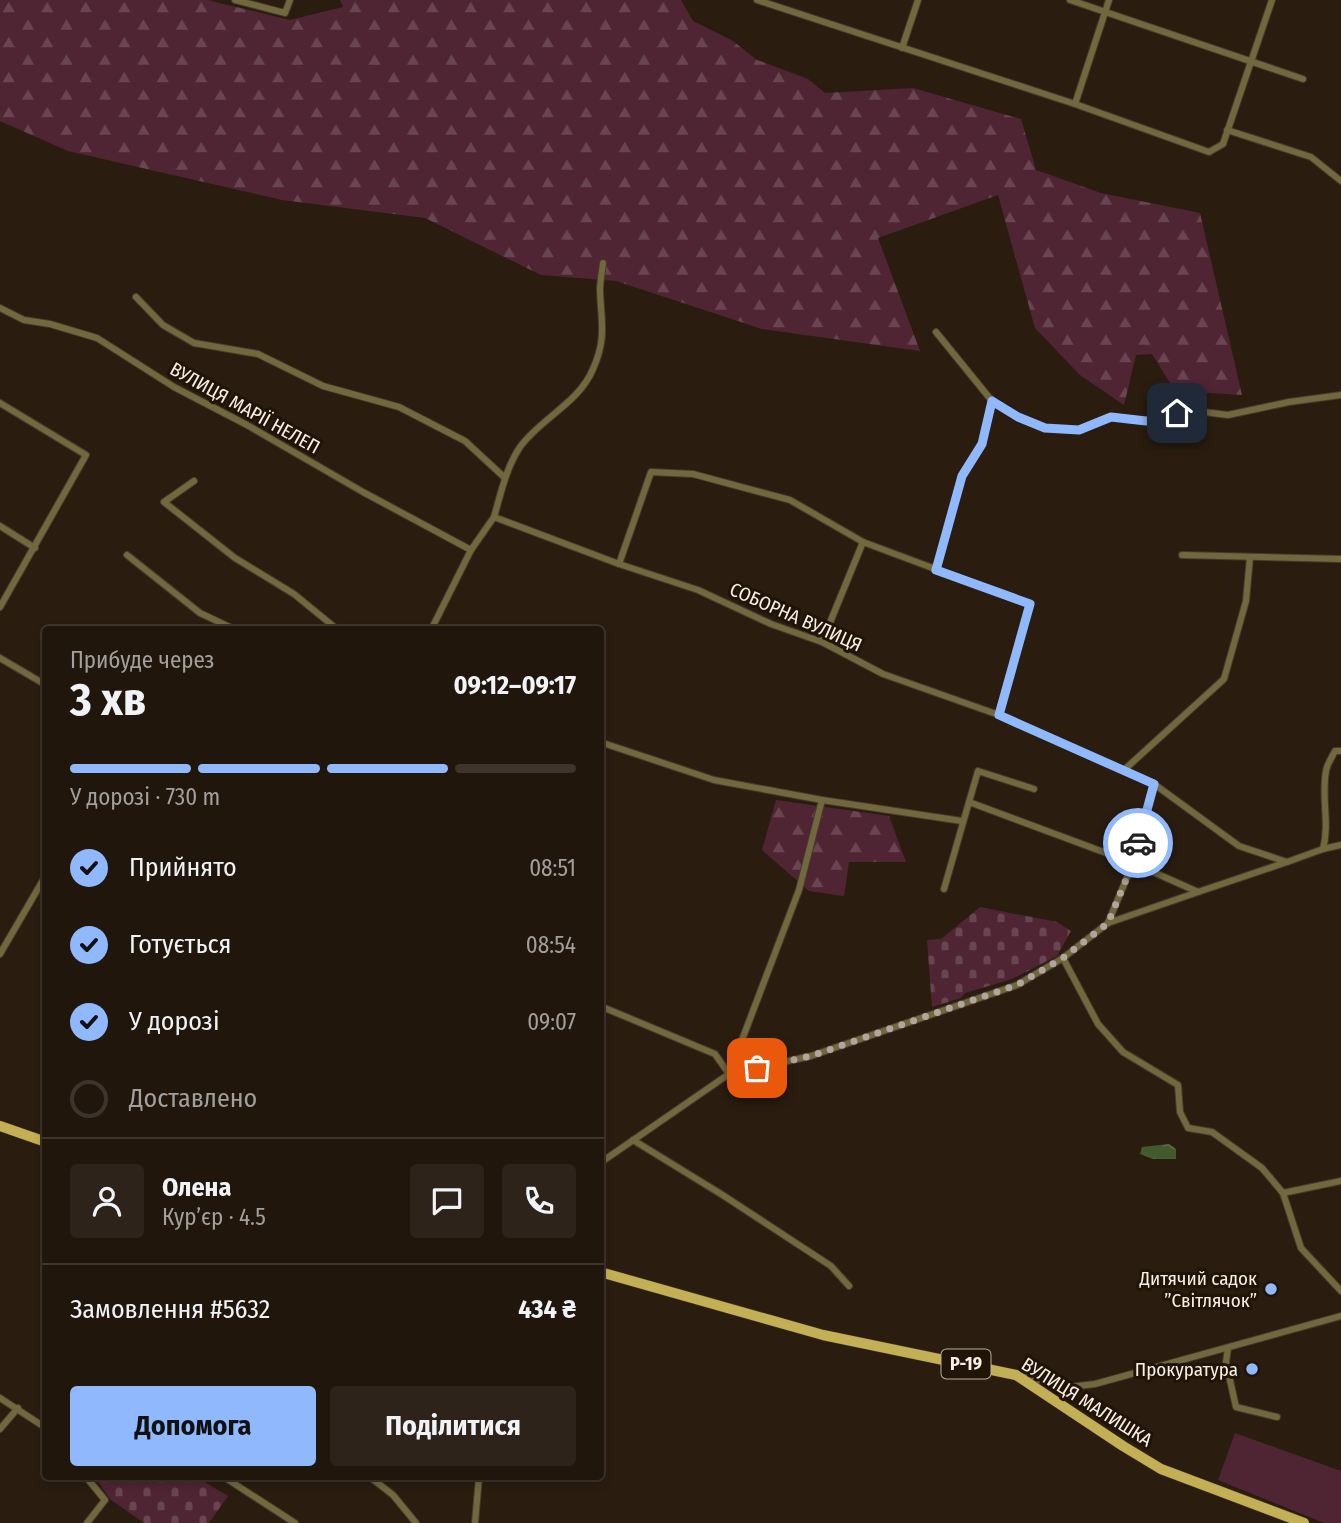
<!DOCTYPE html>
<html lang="uk">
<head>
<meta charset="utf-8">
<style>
  body { margin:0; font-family:"Fira Sans Condensed",sans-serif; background:#2d231a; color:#f1f3f6; height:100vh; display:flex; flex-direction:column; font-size:26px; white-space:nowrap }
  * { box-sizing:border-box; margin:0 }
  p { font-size:23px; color:#a29f9d }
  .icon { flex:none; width:38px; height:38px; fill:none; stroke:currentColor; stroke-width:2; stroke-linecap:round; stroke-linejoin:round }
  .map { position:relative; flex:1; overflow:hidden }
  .panel { position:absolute; left:42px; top:626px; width:562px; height:854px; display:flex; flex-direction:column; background:#20160c; border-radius:7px; box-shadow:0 4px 10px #0003,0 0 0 2px #3d352d }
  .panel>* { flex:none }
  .pin { position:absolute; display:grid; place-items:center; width:60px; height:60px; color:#fff; margin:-30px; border-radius:14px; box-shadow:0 4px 10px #0006 }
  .courier { position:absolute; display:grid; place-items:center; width:70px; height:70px; margin:-35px; border:5px solid #90b8fd; border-radius:50%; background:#fff; color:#222; box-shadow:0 2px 9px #0007 }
  .head em { font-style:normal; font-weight:700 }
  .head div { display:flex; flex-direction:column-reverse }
  .head { display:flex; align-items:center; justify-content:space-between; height:119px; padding:0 28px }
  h1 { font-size:46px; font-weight:700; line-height:52px }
  .bar { display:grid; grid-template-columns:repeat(4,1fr); gap:10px 7px; align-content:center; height:84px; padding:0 28px }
  .bar i { height:9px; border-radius:5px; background:#3d352d }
  .bar .selected { background:#90b8fd }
  .bar p { grid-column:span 4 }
  .line { display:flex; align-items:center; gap:18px; padding:0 28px; border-top:2px solid #3d352d }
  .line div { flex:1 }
  .round { display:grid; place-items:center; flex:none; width:74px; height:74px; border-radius:7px; background:#2d231a }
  ol { padding:0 28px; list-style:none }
  li { display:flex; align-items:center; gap:21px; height:77px }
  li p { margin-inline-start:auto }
  li .icon { padding:7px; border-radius:50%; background:#90b8fd; color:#111; stroke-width:4 }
  li:last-child { color:#a29f9d }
  li i { width:38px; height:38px; border:4px solid #3d352d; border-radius:50% }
  .button { display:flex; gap:14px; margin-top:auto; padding:14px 28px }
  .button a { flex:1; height:80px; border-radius:7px; background:#90b8fd; color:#111; font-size:28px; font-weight:700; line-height:80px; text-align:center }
  .button a+a { background:#2d231a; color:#f1f3f6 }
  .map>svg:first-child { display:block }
  .forest { fill:url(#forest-firs) }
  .cemetery { fill:url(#cemetery-stones) }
  .park { fill:#4f2433 }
  .water { fill:url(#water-ripples) }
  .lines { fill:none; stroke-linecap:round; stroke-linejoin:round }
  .minor-casing { stroke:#473a2e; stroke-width:8 }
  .primary-casing { stroke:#473a2e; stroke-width:11 }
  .minor { stroke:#71683e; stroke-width:6 }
  .primary { stroke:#c4b054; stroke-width:10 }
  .done { stroke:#b1a69c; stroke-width:7; stroke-dasharray:0 12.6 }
  .route { stroke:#90b8fd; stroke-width:9 }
  .poi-dot { fill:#90b8fd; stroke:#201407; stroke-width:2.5 }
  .labels { text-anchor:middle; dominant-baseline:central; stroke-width:6; stroke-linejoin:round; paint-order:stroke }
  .shield { fill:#201407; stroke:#b8ada4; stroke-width:2 }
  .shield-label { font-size:18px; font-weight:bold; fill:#f9efe7 }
  .street-label { font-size:19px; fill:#f9efe7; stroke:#201407 }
  .poi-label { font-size:19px; fill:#f9efe7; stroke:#201407; text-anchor:end }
</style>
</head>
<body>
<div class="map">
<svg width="1341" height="1523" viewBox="0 0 1341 1523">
  <defs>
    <pattern id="forest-firs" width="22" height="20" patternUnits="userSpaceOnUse" patternTransform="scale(1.75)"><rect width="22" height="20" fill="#4f2433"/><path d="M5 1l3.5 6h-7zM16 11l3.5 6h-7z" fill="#694451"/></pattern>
    <pattern id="cemetery-stones" width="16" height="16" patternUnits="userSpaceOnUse" patternTransform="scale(1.75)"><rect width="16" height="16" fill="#4f2433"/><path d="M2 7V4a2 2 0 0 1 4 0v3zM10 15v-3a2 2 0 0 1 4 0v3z" fill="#694451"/></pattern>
    <pattern id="water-ripples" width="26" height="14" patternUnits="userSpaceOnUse" patternTransform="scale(1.75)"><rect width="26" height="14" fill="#445a2c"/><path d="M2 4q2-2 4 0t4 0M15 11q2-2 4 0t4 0" fill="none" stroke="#60724b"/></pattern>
  </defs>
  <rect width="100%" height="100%" fill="#2a1d10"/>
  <!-- forest -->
  <g class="forest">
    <polygon points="0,0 207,0 290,20 343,7 340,0 681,0 693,21 733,41 757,60 808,79 825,93 913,88 1021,119 1036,170 1101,193 1200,213 1242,395 1175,391 1152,354 1136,355 1124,405 1080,375 1035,328 998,195 878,238 920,351 762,329 616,281 541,275 425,218 282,200 68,151 0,121"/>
    <polygon points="776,800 889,816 906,862 849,862 844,896 809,891 762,850"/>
  </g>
  <!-- cemetery -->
  <g class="cemetery">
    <polygon points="980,907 1057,922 1071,931 1057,956 1012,979 965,993 961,998 932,1007 927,940 941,939"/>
    <polygon points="95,1477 196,1477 228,1496 209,1523 144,1523 110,1499"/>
  </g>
  <!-- park -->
  <polygon class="park" points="1235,1433 1341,1471 1341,1523 1324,1523 1218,1480"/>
  <!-- water -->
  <polygon class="water" points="1169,1144 1176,1149 1176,1159 1153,1159 1140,1154 1142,1147"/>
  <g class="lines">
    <defs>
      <g id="minor">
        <polyline points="235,0 285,13 290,0"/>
        <polyline points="757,0 1075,104 1209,152 1223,144 1272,0"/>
        <polyline points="1070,0 1303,79"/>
        <polyline points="902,48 918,0"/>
        <polyline points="1075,104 1109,0"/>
        <polyline points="1227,130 1311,157 1341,181"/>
        <polyline points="136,297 163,325 194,343 258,354 323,386 399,407 465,441 505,478"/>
        <polyline points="0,308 24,320 50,324 97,338 174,387 247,425 363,492 471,550"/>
        <polyline points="936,332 992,401 1018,417 1045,428 1079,430 1111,417 1146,421 1177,413 1204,412 1228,415 1289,402 1341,395"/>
        <polyline points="0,403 86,455 0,607"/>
        <polyline points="194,481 164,502 235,558 294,594 338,630"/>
        <path d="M494 517C501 493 506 468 520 447 541 418 579 403 593 369 607 338 601 321 600 290 600 281 602 272 603 263"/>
        <polyline points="0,526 35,548"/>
        <polyline points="127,555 200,613 236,630"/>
        <polyline points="1182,555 1341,559"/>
        <polyline points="619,564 651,472 693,474 790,500 863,542 1029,604 999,715"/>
        <polyline points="936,570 962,476 982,444 992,401"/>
        <polyline points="431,630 471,550 494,517 619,564 698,590 771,624 822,642 883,674 999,715 1154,784 1133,863 1198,892 1287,862"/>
        <polyline points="822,642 863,542"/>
        <polyline points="0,658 46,685"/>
        <polyline points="600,742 714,780 822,800 799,890 729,1074"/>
        <polyline points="1124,770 1224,679 1246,601 1250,557"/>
        <path d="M1154 784 1239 846 1287 862 1323 849C1330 823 1321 798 1326 771 1327 764 1332 757 1335 751H1341"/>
        <polyline points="822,800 962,821"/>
        <polyline points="969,802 978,771 1034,789"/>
        <polyline points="1323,849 1341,845"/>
        <polyline points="944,889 969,802 1133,863 1108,923"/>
        <polyline points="0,954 46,875"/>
        <polyline points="1063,958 1098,1024 1123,1052 1178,1085 1180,1112 1188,1128 1212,1132 1262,1168 1283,1193 1301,1248 1341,1291"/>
        <polyline points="600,1006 715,1054 729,1074"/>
        <polyline points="633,1140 721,1194 831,1266 849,1286"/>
        <polyline points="600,1163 729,1074 811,1056 1017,985 1063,958 1108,923 1198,892"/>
        <polyline points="1283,1193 1341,1181"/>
        <polyline points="1228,1348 1226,1362 1236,1407 1277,1417"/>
        <polyline points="1021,1376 1070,1387 1095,1384 1341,1316"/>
        <polyline points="0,1398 46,1428"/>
        <polyline points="0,1429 18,1408"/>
        <polyline points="86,1477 105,1500 87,1523"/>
        <polyline points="224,1477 295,1523"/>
        <polyline points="370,1477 393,1495 416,1523"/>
        <polyline points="475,1523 479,1477"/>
      </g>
      <g id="primary">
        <polyline points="0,1126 46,1142"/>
        <polyline points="600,1272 823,1335 1016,1375 1123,1446 1161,1469 1304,1523"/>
      </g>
    </defs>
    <!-- minor casing -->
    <use href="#minor" class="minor-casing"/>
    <!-- primary casing -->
    <use href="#primary" class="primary-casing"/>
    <!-- minor -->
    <use href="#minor" class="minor"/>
    <!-- primary -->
    <use href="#primary" class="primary"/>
  </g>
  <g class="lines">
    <!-- done -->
    <polyline class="done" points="757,1068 811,1056 1017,985 1063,958 1108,923 1133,863 1138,843"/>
    <!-- route -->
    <polyline class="route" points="1138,843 1154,784 999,715 1030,604 936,570 962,476 982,444 992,401 1018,417 1045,428 1079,430 1111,417 1146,421 1177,413"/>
  </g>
  <!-- markers -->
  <g class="poi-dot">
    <circle cx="1271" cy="1289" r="7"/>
    <circle cx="1252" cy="1369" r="7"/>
  </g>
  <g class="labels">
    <!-- shield labels -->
    <rect class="shield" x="941.5" y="1349.5" width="49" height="29" rx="5"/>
    <g class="shield-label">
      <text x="966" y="1364">Р-19</text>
    </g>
    <!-- street labels -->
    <g class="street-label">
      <text transform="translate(245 408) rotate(29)">ВУЛИЦЯ МАРІЇ НЕЛЕП</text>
      <text transform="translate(796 617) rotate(24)">СОБОРНА ВУЛИЦЯ</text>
      <text transform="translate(1087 1402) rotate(32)">ВУЛИЦЯ МАЛИШКА</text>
    </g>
    <!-- poi labels -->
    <g class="poi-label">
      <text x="1257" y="1278">Дитячий садок<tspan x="1257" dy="22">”Світлячок”</tspan></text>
      <text x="1238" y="1369">Прокуратура</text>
    </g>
  </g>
</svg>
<div class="pin" style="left:757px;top:1068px;background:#ea580c"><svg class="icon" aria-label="bag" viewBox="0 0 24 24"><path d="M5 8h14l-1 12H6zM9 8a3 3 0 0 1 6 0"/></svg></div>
<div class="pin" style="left:1177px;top:413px;background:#1f2937"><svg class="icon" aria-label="home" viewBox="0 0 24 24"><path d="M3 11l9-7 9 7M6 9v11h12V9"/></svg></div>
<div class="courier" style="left:1138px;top:843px"><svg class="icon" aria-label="car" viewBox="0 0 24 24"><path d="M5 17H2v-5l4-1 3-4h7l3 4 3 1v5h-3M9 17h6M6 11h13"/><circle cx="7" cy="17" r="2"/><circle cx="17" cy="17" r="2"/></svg></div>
<section class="panel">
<div class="head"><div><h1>3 хв</h1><p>Прибуде через</p></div><em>09:12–09:17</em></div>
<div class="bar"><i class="selected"></i><i class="selected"></i><i class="selected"></i><i></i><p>У дорозі · 730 m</p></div>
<ol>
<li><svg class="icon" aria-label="check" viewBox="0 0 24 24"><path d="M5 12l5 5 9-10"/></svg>Прийнято<p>08:51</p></li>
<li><svg class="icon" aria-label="check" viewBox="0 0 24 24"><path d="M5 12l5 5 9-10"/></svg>Готується<p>08:54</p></li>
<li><svg class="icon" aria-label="check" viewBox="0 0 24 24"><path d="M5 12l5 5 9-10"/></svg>У дорозі<p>09:07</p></li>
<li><i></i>Доставлено</li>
</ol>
<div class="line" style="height:126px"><a class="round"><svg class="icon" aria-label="person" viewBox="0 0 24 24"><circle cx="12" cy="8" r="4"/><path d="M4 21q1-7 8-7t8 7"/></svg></a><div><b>Олена</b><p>Кур’єр · 4.5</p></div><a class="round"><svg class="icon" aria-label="chat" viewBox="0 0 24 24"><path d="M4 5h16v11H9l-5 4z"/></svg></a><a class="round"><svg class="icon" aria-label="phone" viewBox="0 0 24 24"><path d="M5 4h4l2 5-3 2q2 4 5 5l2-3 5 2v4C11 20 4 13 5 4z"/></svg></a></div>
<div class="line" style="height:91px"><div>Замовлення #5632</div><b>434 ₴</b></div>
<div class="button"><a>Допомога</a><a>Поділитися</a></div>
</section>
</div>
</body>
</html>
